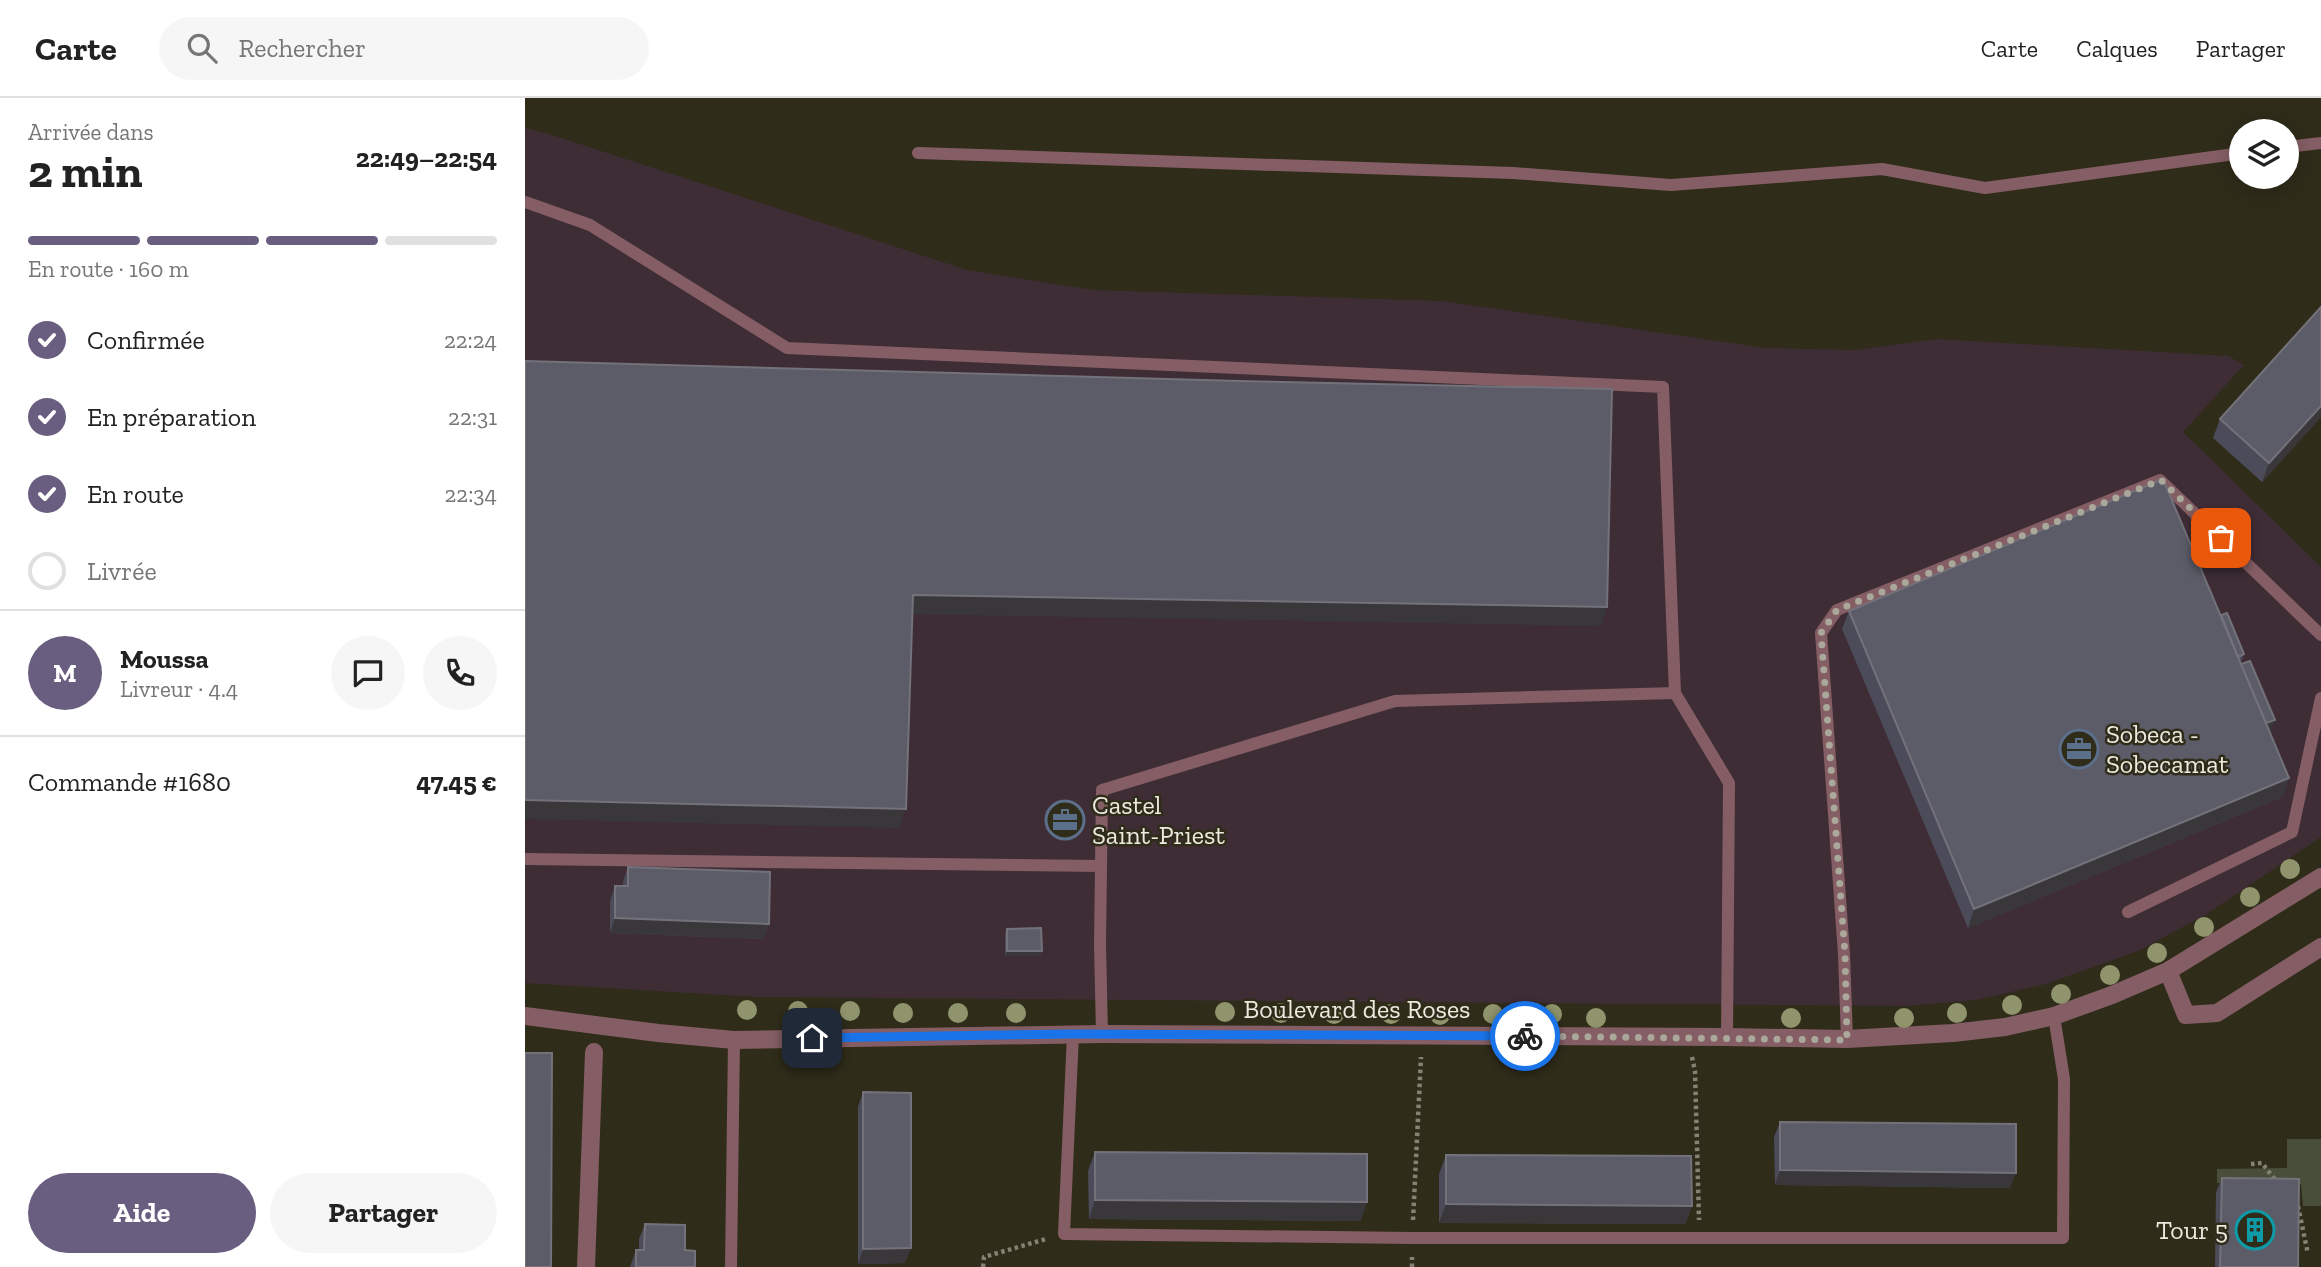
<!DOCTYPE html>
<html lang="fr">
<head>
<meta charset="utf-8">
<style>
  body { margin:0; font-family:"Zilla Slab",serif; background:#f6f6f6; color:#222; height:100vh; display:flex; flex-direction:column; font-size:26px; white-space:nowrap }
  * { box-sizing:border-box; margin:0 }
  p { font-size:23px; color:#767676 }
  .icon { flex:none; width:38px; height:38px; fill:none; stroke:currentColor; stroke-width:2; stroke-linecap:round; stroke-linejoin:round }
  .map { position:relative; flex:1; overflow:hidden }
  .drawer { display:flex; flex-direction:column; background:#fff; width:525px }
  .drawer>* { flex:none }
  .buttons { position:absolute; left:1704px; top:21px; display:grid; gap:14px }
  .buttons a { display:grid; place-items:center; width:70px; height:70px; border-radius:50%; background:#fff; box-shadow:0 4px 18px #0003; font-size:35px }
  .pin { position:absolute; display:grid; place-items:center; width:60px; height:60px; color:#fff; margin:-30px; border-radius:14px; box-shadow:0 4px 10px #0006 }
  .courier { position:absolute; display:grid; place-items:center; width:70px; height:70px; margin:-35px; border:5px solid #1a73e8; border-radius:50%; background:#fff; color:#222; box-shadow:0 2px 9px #0007 }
  .overview em { font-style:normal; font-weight:700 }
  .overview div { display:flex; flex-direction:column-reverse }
  .overview { display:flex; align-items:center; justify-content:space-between; height:119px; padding:0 28px }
  h1 { font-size:46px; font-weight:700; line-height:52px }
  .bar { display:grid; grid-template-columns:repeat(4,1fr); gap:10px 7px; align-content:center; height:84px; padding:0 28px }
  .bar i { height:9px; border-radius:5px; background:#e0e0e0 }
  .bar .current { background:#6a5e80 }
  .bar p { grid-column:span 4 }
  .line { display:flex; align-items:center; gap:18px; padding:0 28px; border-top:2px solid #e0e0e0 }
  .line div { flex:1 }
  .round { display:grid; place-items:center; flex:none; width:74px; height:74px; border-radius:37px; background:#f6f6f6 }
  ol { padding:0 28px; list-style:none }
  li { display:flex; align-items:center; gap:21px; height:77px }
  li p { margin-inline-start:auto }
  li .icon { padding:7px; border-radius:50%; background:#6a5e80; color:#fff; stroke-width:4 }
  li:last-child { color:#767676 }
  li i { width:38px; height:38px; border:4px solid #e0e0e0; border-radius:50% }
  .action { display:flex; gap:14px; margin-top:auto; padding:14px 28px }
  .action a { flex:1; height:80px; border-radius:42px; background:#6a5e80; color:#fff; font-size:28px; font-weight:700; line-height:80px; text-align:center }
  .action a+a { background:#f6f6f6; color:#222 }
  header { display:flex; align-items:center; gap:42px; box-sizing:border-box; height:98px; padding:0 35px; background:#fff; border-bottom:2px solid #e0e0e0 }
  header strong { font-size:33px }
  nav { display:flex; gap:38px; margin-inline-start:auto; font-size:24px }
  .search { width:490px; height:63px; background:#f6f6f6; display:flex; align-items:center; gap:18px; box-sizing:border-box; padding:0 24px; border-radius:38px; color:#767676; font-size:26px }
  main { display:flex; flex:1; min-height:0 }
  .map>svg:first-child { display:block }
  .industrial { fill:#3f2d36 }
  .green { fill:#494e3b }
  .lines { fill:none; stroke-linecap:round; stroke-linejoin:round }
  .path { stroke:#858173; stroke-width:4.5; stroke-dasharray:3.5 3.5; stroke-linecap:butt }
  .service { stroke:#845e64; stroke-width:12 }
  .minor { stroke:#845e64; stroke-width:18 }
  .tree { fill:#8f946c }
  .wall { fill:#4b4b5a }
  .shaded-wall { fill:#39373a }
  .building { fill:#5c5c68; stroke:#73727b; stroke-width:2 }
  .done { stroke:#aaa89a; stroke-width:7; stroke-dasharray:0 12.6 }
  .route { stroke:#1a73e8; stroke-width:9 }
  .labels { text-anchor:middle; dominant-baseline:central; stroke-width:5; stroke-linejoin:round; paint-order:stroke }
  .poi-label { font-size:26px; fill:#eceadf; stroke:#302c1a; text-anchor:start }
  .street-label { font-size:26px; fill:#eceadf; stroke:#302c1a }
</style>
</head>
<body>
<header>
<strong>Carte</strong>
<div class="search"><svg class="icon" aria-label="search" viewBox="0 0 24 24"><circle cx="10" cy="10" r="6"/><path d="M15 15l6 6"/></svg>Rechercher</div>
<nav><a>Carte</a><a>Calques</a><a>Partager</a></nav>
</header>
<main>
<section class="drawer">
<div class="overview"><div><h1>2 min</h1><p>Arrivée dans</p></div><em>22:49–22:54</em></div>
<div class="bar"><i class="current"></i><i class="current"></i><i class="current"></i><i></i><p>En route · 160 m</p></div>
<ol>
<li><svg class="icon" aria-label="check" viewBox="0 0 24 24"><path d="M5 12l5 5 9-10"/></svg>Confirmée<p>22:24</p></li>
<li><svg class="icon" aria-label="check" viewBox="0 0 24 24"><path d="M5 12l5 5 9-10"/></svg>En préparation<p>22:31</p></li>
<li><svg class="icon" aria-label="check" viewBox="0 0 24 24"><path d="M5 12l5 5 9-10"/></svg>En route<p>22:34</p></li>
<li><i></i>Livrée</li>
</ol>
<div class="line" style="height:126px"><b class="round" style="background:#6a5e80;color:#fff">M</b><div><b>Moussa</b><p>Livreur · 4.4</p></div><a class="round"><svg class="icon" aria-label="chat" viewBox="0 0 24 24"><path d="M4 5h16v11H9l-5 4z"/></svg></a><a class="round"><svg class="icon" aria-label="phone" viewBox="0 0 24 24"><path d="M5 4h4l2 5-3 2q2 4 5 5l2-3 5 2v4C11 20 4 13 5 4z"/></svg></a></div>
<div class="line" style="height:91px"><div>Commande #1680</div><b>47.45 €</b></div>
<div class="action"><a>Aide</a><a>Partager</a></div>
</section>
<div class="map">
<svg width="1796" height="1169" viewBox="0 0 1796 1169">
  <rect width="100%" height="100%" fill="#302c1a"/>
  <!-- industrial -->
  <polygon class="industrial" points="0,30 21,35 442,172 568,192 916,203 1241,250 1332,252 1411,241 1703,258 1719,267 1658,334 1796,469 1796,739 1680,817 1613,853 1521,886 1451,902 1382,908 231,899 0,885"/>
  <!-- green -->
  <polygon class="green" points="1762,1041 1796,1041 1796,1108 1778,1108 1776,1086 1692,1085 1692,1071 1762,1070"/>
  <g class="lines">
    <!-- path -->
    <g class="path">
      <polyline points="1167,959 1170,973 1174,1122"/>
      <polyline points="1726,1066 1737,1065 1751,1083"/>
      <polyline points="1773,1108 1783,1156"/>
      <polyline points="888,1122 896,959"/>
      <polyline points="458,1169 459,1159 521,1141"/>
      <polyline points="887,1169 887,1159"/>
    </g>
    <!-- service -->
    <g class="service">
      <polyline points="1762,49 1796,45"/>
      <polyline points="393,55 988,75 1146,87 1357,71 1460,90 1717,55"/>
      <polyline points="0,104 65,127 262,250 1138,289 1150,595 870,603 577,692 575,846 577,936"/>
      <polyline points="1150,595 1204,685 1202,939"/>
      <polyline points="0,761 576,768"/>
      <polyline points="1603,814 1767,734 1796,600"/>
      <polyline points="548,936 539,1136 887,1140 1538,1140 1539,981 1529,918"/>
      <polyline points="1322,941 1319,856 1296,535 1312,512 1635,382 1796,537"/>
      <polyline points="206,1169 209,942"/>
    </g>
    <!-- minor -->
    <g class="minor">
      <polyline points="1643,873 1661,917 1692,915 1796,849"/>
      <polyline points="0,918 133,935 209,942 577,936 1202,939 1322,941 1428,935 1480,929 1529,918 1587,897 1643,873 1796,779"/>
      <polyline points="61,1169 69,954"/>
    </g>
  </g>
  <!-- trees -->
  <g class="tree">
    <circle cx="1765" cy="771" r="10"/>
    <circle cx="1725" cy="799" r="10"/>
    <circle cx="1679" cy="829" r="10"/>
    <circle cx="1632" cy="855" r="10"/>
    <circle cx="1585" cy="877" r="10"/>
    <circle cx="1536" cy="896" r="10"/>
    <circle cx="1487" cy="907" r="10"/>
    <circle cx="222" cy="912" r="10"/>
    <circle cx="273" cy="913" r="10"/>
    <circle cx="325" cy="913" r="10"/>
    <circle cx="700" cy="914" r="10"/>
    <circle cx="378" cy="915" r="10"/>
    <circle cx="433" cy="915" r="10"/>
    <circle cx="491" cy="915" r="10"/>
    <circle cx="756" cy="915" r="10"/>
    <circle cx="1432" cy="915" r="10"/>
    <circle cx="809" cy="916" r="10"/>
    <circle cx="866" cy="916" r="10"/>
    <circle cx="968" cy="916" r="10"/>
    <circle cx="1027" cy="916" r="10"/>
    <circle cx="915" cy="917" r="10"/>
    <circle cx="1071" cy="920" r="10"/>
    <circle cx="1266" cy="920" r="10"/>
    <circle cx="1379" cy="920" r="10"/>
  </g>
  <!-- wall -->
  <g class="wall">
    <polygon points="1796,209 1796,319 1737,384 1688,340 1695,321"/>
    <polygon points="1324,513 1696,517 1719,556 1717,561 1715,563 1746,632 1744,633 1764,680 1757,699 1443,830 1317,531"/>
    <polygon points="103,769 244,826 238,841 85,835 85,803 90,788 98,788 98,784"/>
    <polygon points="482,831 517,853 515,858 480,858 480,836"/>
    <polygon points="338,994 380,1165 333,1166 333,1009"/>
    <polygon points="1255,1024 1485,1090 1250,1087 1249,1039"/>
    <polygon points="570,1054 842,1104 835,1123 564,1121 563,1073"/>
    <polygon points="921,1057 1167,1108 1160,1126 914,1125 914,1076"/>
    <polygon points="1697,1080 1773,1169 1690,1169 1691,1094"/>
    <polygon points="120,1126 160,1152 170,1169 105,1169 111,1152 114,1152 114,1141"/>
  </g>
  <!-- shaded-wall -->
  <g class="shaded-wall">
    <polygon points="1796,308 1796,319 1737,384 1744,365"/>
    <polygon points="388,497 1082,509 1076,528 381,516"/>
    <polygon points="1750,622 1746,632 1732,638 1735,628"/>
    <polygon points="1764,680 1757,699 1443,830 1449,811"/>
    <polygon points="0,702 381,711 374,730 0,721"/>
    <polygon points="90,820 244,826 238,841 85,835"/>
    <polygon points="482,853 517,853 515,858 480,858"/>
    <polygon points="1255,1072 1491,1075 1485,1090 1250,1087"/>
    <polygon points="570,1102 842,1104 835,1123 564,1121"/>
    <polygon points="921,1106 1167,1108 1160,1126 914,1125"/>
    <polygon points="386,1150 380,1165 333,1166 338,1151"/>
  </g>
  <!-- building -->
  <g class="building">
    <polygon points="1796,209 1796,308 1744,365 1695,321"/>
    <polygon points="0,263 714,283 1087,291 1082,509 388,497 381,711 0,702"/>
    <polygon points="1638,381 1764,680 1449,811 1324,513"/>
    <polygon points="1702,515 1719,556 1713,559 1696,517"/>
    <polygon points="1725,563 1750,622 1741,625 1716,566"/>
    <polygon points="103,769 245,774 244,826 90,820 90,788 103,788"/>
    <polygon points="516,830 517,853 482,853 482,831"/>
    <polygon points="0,955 27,955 26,1169 0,1169"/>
    <polygon points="338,994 386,995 386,1150 338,1151"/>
    <polygon points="1255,1024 1491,1026 1491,1075 1255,1072"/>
    <polygon points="570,1054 842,1056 842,1104 570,1102"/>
    <polygon points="921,1057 1166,1058 1167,1108 921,1106"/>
    <polygon points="1697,1080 1774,1081 1773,1169 1695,1169"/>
    <polygon points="120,1126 160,1127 160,1152 170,1153 170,1169 111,1169 111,1152 119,1152"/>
  </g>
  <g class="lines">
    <!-- done -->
    <polyline class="done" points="1000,938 1322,942 1320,856 1296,535 1312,512 1636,382 1696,440"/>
    <!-- route -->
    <polyline class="route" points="287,940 548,936 1000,938"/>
  </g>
  <!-- icons -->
  <defs>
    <symbol id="office-ring" viewBox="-11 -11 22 22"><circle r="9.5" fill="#302c1a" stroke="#5c6f8a" stroke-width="1.5"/><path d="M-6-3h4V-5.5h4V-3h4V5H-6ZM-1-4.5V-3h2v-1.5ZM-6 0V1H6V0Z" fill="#5c6f8a"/></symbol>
    <symbol id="building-ring" viewBox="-11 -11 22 22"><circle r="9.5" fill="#302c1a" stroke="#0f9aa8" stroke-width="1.5"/><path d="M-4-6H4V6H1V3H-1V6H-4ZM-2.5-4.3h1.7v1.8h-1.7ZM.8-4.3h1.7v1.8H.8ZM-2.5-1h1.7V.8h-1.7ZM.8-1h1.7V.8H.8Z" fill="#0f9aa8"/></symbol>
  </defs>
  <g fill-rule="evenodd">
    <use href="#office-ring" x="1532" y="629" width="44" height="44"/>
    <use href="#office-ring" x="518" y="700" width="44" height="44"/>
    <use href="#building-ring" x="1708" y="1110" width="44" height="44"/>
  </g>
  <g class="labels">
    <!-- poi labels -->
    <g class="poi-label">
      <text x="1581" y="636">Sobeca -<tspan x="1581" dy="30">Sobecamat</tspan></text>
      <text x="567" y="707">Castel<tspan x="567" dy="30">Saint-Priest</tspan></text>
      <text x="1703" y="1132" text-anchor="end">Tour 5</text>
    </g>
    <!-- street labels -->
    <g class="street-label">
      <text x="832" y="911">Boulevard des Roses</text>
    </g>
  </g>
</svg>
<div class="buttons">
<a><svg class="icon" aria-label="layers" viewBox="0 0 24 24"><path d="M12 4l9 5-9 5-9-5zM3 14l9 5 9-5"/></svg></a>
</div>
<div class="pin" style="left:1696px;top:440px;background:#ea580c"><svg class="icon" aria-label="bag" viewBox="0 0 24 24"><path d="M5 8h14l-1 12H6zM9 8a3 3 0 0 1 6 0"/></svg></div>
<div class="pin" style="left:287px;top:940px;background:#1f2937"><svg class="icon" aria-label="home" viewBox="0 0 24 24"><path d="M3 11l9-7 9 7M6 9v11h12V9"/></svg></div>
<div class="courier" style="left:1000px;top:938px"><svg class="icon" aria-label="bike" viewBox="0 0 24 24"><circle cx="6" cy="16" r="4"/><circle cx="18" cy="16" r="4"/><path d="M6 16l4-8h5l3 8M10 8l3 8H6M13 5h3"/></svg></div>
</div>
</main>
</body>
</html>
